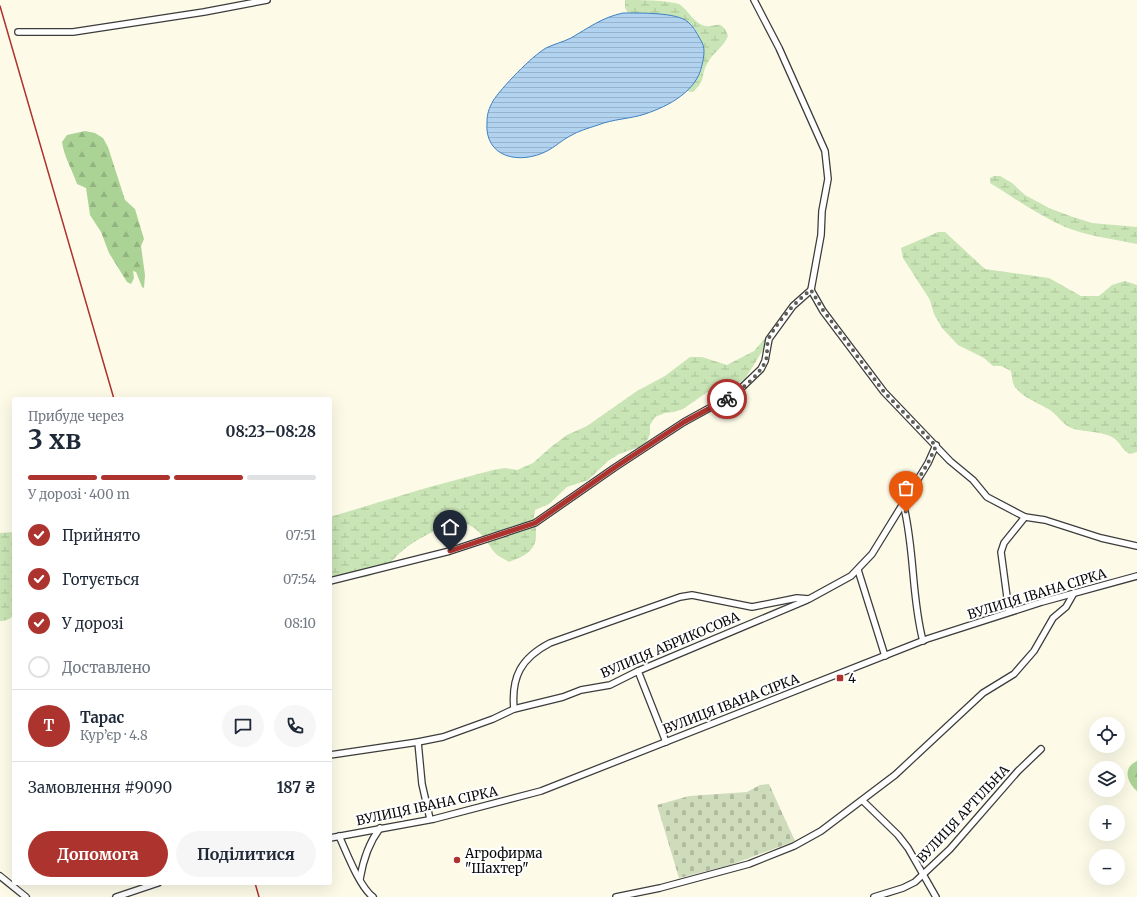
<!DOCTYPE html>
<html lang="uk">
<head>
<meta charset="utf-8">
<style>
  body { margin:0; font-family:Merriweather,serif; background:#f6f6f7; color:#1f2937; height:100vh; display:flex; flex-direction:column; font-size:15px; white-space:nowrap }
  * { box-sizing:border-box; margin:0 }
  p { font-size:13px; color:#747a83 }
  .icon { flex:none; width:22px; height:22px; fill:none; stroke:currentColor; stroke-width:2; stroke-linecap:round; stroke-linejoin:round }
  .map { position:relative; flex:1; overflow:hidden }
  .drawer { position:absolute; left:12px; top:397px; width:320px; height:488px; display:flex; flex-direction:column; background:#fff; border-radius:4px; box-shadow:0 4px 16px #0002 }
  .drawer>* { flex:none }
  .tools { position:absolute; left:1089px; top:717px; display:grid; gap:8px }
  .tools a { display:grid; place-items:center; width:36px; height:36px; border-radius:50%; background:#fff; box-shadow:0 4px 16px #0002; font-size:20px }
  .pin { position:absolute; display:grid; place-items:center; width:34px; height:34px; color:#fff; margin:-41px -17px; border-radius:50% 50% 50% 0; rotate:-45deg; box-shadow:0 0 4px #0007 }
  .pin .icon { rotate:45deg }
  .courier { position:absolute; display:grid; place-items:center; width:40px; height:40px; margin:-20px; border:3px solid #ad332e; border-radius:50%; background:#fff; color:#222; box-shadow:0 1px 5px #0007 }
  .overview em { font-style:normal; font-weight:700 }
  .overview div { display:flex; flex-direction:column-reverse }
  .overview { display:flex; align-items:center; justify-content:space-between; height:68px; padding:0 16px }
  h1 { font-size:26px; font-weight:700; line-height:30px }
  .bar { display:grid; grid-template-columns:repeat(4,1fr); gap:6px 4px; align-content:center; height:48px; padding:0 16px }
  .bar i { height:5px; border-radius:3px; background:#e0e1e3 }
  .bar .on { background:#ad332e }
  .bar p { grid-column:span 4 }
  .line { display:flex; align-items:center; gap:10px; padding:0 16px; border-top:1px solid #e0e1e3 }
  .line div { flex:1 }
  .round { display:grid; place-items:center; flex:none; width:42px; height:42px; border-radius:21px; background:#f6f6f7 }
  ol { padding:0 16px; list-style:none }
  li { display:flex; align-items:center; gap:12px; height:44px }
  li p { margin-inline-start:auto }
  li .icon { padding:4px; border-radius:50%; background:#ad332e; color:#fff; stroke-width:4 }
  li:last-child { color:#747a83 }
  li i { width:22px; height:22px; border:2px solid #e0e1e3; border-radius:50% }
  .button { display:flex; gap:8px; margin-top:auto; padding:8px 16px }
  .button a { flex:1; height:46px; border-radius:24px; background:#ad332e; color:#fff; font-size:16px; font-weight:700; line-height:46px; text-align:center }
  .button a+a { background:#f6f6f7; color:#1f2937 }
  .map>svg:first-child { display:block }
  .forest { fill:url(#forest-firs) }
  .wetland { fill:url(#wetland-marsh) }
  .cemetery { fill:url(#cemetery-stones) }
  .water { fill:url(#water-rules); stroke:#3e81c1 }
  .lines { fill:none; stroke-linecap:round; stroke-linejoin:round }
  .minor-casing { stroke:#3c3c3c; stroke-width:8 }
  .minor { stroke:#fff; stroke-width:5.5 }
  .rail { stroke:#ad332e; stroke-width:1.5 }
  .done { stroke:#5e5e57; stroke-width:4; stroke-dasharray:0 7.2 }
  .route { stroke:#ad332e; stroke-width:5 }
  .poi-dot { fill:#ad332e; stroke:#fff; stroke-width:1.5 }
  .labels { text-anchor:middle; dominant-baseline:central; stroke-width:4; stroke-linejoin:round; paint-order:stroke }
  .street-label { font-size:13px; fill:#090909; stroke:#fff }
  .poi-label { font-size:13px; fill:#090909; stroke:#fff; text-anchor:start }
</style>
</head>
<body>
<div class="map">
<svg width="1137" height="897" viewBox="0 0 1137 897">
  <defs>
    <pattern id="forest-firs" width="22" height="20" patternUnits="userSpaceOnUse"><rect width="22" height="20" fill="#acd396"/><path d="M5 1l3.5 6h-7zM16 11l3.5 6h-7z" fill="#93b480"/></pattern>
    <pattern id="wetland-marsh" width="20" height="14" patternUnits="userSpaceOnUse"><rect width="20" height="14" fill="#c9e4b5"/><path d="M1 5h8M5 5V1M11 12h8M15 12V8" fill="none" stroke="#abc29a"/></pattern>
    <pattern id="cemetery-stones" width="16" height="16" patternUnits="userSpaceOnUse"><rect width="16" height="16" fill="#cfdcbc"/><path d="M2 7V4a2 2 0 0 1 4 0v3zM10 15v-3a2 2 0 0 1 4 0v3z" fill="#b0bba0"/></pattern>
    <pattern id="water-rules" width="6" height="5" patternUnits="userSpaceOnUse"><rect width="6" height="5" fill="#b1d3f0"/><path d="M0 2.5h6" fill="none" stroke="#97b4cc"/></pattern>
  </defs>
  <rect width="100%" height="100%" fill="#fdfbe8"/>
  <!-- forest -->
  <g class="forest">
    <path d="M85 131 95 133 103 138 108 147 125 200 135 209 144 239 141 246 145 275 144 288 142 287 136 272 133 271 134 278 131 284 127 282 109 253 101 232 90 215 86 188 77 184C72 169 64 157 62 142L67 135Z"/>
    <path d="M1137 761V791C1127 782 1122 768 1137 761Z"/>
  </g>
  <!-- wetland -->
  <g class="wetland">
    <path d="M625 0C641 0 665 0 679 4 688 10 692 20 702 25 714 30 721 16 728 36 723 48 712 53 707 64 700 77 707 79 693 92L687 91C692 85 700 75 702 68 705 53 701 28 686 21 668 13 647 14 628 13L625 8Z"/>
    <path d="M994 176H1000L1012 183 1025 195 1049 208 1070 216 1092 223 1137 227V244C1113 239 1087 236 1065 227 1038 215 1014 198 990 183V178Z"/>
    <path d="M938 232H945L985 269 1049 278 1081 296H1099L1112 285 1125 281 1137 285V452L1130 454C1120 449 1121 441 1110 436 1098 431 1086 432 1074 429 1063 426 1059 416 1050 410 1039 403 1018 396 1013 383 1012 380 1012 375 1011 371L1001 366H993L984 358 958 345 942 328 934 314 930 300 903 258 901 248Z"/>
    <path d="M766 337 763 350 745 379 732 387H722L706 393 683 409 674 412 665 413 655 417 650 425V434L645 445 619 454 608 461 588 480 567 487 549 504 535 510C532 523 537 524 536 535 536 552 522 557 509 562 505 559 499 557 496 554 487 544 482 531 469 525 455 518 419 538 407 547 395 556 387 569 372 575 358 581 344 576 330 576V517L426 488 493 470 505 468 517 470 533 463 551 447 567 435 587 426 637 391 665 376 690 357H702L727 365 754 351Z"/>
    <polygon points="14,532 14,616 7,620 0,621 0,533"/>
  </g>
  <!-- cemetery -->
  <polygon class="cemetery" points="769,784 795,841 730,865 679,878 657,805 689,796 747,792 760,785"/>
  <!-- water -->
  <path class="water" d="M623 13C638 13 677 12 688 22 693 26 697 33 700 39 706 47 704 56 702 65 697 91 669 106 645 114 630 119 613 119 598 125 589 128 578 131 570 136 562 140 555 147 547 151 520 165 484 158 487 122 487 114 489 108 493 101 501 88 532 56 546 48 554 44 563 42 571 38 588 28 603 17 623 13Z"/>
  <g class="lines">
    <defs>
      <g id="minor">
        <polyline points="754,0 779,48 825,151 828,179 822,211 821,235 811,290 823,311 884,392 950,461 973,480 987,497 1025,517 1045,520 1101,538 1137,546"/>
        <polyline points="18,32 73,32 204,12 267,0"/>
        <path d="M903 503C915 549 911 596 923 641"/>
        <polyline points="858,570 885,656"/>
        <polyline points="330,581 450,551 535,523 614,468 684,422 735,394 761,369 765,361 769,339 793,306 811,290"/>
        <polyline points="1009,612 1001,552 1004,543 1025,517"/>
        <polyline points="638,671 666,742"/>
        <path d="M514 709C511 677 521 658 550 643L680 597 692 595 752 607 797 598 809 599 851 576 872 554 928 463 936 445"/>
        <polyline points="418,742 422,784 430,819"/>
        <polyline points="330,755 418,742 443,737 493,719 514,709 563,697 581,690 610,685 638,671 807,600"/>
        <polyline points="863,801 898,835 908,848 936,897"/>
        <path d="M339 836C347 853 359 886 373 897"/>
        <polyline points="330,838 434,819 541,791 927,639 1042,602 1137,576"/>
        <polyline points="0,876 26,897"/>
        <path d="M360 879C363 860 368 844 380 828"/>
        <polyline points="116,897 158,883"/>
        <polyline points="616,897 660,888 749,864 794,846 821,831 895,775 983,693 1014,674 1034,651 1053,618 1066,607 1074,593"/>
        <polyline points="874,897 903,888 915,882 950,849 1018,771 1041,749"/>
      </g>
    </defs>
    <!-- minor casing -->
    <use href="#minor" class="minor-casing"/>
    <!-- minor -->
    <use href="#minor" class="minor"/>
    <!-- rail -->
    <g class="rail">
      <polyline points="0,6 114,399"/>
      <polyline points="255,883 259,897"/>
    </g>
  </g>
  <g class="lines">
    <!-- done -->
    <path class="done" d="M727 399C741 390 760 375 766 360 768 353 766 345 769 338 777 322 796 301 811 290L823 310 884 392 936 446 928 463 903 504 906 512"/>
    <!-- route -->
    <polyline class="route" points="450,551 535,523 614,468 684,422 727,399"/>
  </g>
  <!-- markers -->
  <g class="poi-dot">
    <rect x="836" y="674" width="8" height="8" rx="2"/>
    <circle cx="457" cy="860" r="4"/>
  </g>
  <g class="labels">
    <!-- street labels -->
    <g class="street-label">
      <text transform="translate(1037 594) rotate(-17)">ВУЛИЦЯ ІВАНА СІРКА</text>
      <text transform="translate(670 645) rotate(-23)">ВУЛИЦЯ АБРИКОСОВА</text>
      <text transform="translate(731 704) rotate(-21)">ВУЛИЦЯ ІВАНА СІРКА</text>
      <text transform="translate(427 806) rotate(-12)">ВУЛИЦЯ ІВАНА СІРКА</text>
      <text transform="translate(963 814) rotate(-47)">ВУЛИЦЯ АРТІЛЬНА</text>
    </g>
    <!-- poi labels -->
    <g class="poi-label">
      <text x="848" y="678">4</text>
      <text x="465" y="853">Агрофирма<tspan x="465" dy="15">"Шахтер"</tspan></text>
    </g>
  </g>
</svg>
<div class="tools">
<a><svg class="icon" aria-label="locate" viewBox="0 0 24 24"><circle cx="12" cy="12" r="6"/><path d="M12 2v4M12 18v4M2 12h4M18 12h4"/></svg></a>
<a><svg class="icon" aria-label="layers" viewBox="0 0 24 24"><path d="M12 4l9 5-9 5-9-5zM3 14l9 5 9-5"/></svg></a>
<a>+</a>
<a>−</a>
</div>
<div class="pin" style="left:906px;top:512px;background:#ea580c"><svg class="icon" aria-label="bag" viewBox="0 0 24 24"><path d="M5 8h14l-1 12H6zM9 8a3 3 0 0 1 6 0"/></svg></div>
<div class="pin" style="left:450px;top:551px;background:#1f2937"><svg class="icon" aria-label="home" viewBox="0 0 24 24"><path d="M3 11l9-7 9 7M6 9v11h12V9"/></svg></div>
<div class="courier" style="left:727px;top:399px"><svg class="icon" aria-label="bike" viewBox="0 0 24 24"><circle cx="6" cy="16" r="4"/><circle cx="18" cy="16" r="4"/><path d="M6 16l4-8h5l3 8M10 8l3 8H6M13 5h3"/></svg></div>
<section class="drawer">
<div class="overview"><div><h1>3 хв</h1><p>Прибуде через</p></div><em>08:23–08:28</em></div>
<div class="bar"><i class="on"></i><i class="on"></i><i class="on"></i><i></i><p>У дорозі · 400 m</p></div>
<ol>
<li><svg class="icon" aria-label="check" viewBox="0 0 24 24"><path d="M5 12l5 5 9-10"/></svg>Прийнято<p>07:51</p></li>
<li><svg class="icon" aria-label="check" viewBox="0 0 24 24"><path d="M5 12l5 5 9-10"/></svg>Готується<p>07:54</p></li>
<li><svg class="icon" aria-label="check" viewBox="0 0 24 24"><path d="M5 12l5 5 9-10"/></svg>У дорозі<p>08:10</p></li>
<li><i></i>Доставлено</li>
</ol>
<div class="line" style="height:72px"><b class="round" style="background:#ad332e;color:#fff">Т</b><div><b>Тарас</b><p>Кур’єр · 4.8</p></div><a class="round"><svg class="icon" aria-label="chat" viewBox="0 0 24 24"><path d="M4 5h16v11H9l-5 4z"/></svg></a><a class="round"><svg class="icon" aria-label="phone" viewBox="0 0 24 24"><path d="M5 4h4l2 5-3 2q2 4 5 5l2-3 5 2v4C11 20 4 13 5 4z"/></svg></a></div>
<div class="line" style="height:52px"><div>Замовлення #9090</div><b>187 ₴</b></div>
<div class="button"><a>Допомога</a><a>Поділитися</a></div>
</section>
</div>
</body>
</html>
